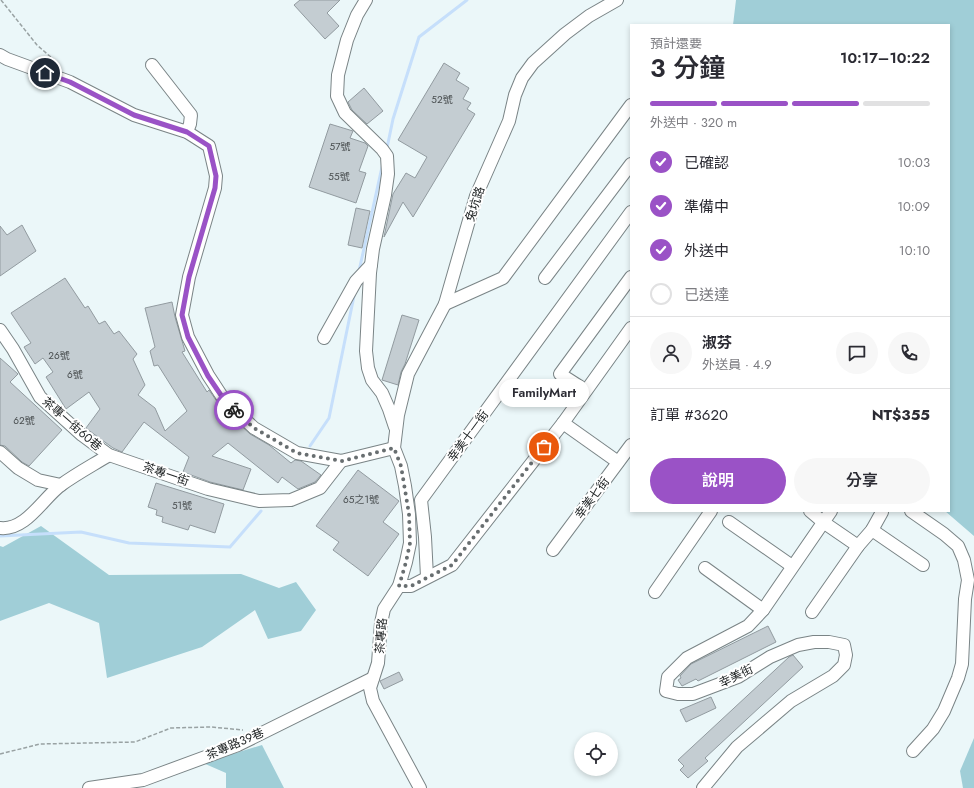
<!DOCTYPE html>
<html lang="zh-TW">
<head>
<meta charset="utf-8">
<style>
  body { margin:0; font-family:Jost,"Noto Sans TC",sans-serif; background:#f7f7f7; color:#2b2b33; height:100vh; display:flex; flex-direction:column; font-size:15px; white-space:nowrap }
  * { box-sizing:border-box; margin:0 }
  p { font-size:13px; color:#7c7c81 }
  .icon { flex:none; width:22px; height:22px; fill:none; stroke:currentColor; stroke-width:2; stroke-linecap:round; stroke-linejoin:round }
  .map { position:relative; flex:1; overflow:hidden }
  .side { position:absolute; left:630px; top:24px; width:320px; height:488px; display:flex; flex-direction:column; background:#fff; border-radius:0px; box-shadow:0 2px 6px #0003 }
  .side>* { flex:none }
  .controls { position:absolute; left:574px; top:732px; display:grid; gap:8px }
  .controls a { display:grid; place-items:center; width:44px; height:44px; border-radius:50%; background:#fff; box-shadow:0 2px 6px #0003; font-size:20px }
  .pin { position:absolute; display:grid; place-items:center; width:34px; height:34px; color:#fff; margin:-17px; border:2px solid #fff; border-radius:50%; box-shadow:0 1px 4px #0007 }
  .courier { position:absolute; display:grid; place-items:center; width:40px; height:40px; margin:-20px; border:3px solid #9a52c6; border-radius:50%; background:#fff; color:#222; box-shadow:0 1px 5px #0007 }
  .bubble { position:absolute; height:28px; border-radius:14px; background:#fff; box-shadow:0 2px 6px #0003; font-size:13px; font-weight:600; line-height:28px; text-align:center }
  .summary em { font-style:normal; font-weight:600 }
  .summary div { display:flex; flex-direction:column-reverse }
  .summary { display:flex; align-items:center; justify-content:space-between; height:68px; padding:0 20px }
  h1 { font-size:26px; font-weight:600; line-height:30px }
  .bar { display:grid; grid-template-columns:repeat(4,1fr); gap:6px 4px; align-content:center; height:48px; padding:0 20px }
  .bar i { height:5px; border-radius:3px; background:#e1e1e2 }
  .bar .selected { background:#9a52c6 }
  .bar p { grid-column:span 4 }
  .line { display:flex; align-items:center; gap:10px; padding:0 20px; border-top:1px solid #e1e1e2 }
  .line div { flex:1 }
  .round { display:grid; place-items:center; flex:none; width:42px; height:42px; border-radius:21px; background:#f7f7f7 }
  ol { padding:0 20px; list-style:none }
  li { display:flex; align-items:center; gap:12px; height:44px }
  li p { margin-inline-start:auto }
  li .icon { padding:4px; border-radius:50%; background:#9a52c6; color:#fff; stroke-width:4 }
  li:last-child { color:#7c7c81 }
  li i { width:22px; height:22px; border:2px solid #e1e1e2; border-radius:50% }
  .button { display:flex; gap:8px; margin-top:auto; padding:8px 20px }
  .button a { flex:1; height:46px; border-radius:24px; background:#9a52c6; color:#fff; font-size:16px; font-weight:600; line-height:46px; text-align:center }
  .button a+a { background:#f7f7f7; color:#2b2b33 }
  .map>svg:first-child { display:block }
  .green { fill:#a0ced7 }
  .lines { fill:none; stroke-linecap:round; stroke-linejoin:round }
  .stream { stroke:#c6dffb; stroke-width:3 }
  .building { fill:#c4cdd2; stroke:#929ba0 }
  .minor-casing { stroke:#7a8486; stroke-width:14 }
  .path { stroke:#99a2a3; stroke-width:1.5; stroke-dasharray:4 2; stroke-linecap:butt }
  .minor { stroke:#fff; stroke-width:12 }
  .done { stroke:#686e70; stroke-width:4; stroke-dasharray:0 7.2 }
  .route { stroke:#9a52c6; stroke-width:5 }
  .labels { text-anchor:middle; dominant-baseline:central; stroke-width:4; stroke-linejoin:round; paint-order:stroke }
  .number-label { font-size:10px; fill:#4a4f51 }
  .street-label { font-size:12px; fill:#212526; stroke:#fff }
</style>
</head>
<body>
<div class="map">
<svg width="974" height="788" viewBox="0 0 974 788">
  <rect width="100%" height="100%" fill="#ebf7f9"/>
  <!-- green -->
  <g class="green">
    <polygon points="736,0 974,0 974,536 945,511 949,511 949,25 733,25"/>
    <polygon points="41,526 109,575 241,574 279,588 296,582 316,610 301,631 268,639 255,610 202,647 107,678 99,623 49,603 0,621 0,546 3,547"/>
    <polygon points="974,738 974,788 963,788 960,771"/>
    <polygon points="262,745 284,788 226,788 226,773 203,763"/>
  </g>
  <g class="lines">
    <!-- stream -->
    <g class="stream">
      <polyline points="387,148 393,119 419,37 467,0"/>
      <polyline points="359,271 382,167"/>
      <polyline points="310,446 329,418 354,296"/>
      <polyline points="0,536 81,532 129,543 230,547 261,511"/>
    </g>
  </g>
  <!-- building -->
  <g class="building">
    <polygon points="300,0 340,0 327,13 339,26 325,39 294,5"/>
    <polygon points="444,63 460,73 456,80 469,88 463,99 471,103 467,109 475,114 413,217 403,202 384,237 393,194 406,173 415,178 427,157 398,140"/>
    <polygon points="364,88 383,111 367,124 352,110 348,102"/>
    <polygon points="330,124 353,131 350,138 365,143 368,146 359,171 366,173 356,203 309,187"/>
    <polygon points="356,208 370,211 362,248 348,245"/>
    <polygon points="22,225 36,251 0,276 0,226 7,235"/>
    <polygon points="65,278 85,308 88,306 99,324 105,321 114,334 119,331 137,354 133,359 145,385 138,395 155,408 165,431 187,411 158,365 154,366 150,351 155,347 145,308 172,302 175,317 185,351 182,352 207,392 209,390 220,406 250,434 269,445 291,463 295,460 301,461 321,475 315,482 298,489 282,477 278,483 228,443 212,456 251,469 243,490 210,482 183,472 189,457 144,422 122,452 113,448 87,429 86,428 100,409 89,392 66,409 46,377 53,372 43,358 35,364 24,347 31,343 11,313"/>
    <polygon points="402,315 419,320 405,364 401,372 398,385 382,380"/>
    <polygon points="0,358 18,374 10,382 62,430 29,466 22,462 5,446 0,445"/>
    <polygon points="358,470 399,501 383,522 399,534 368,576 333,550 339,542 316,526"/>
    <polygon points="156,483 224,504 215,533 190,525 188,530 162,522 163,517 156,515 157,510 148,507"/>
    <polygon points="768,626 776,642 698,681 696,679 682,686 678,680 681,678 680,676 691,664"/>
    <polygon points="793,655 803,667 705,758 708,761 688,778 680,770 684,766 678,760 789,657"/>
    <polygon points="399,672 403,680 384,689 380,681"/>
    <polygon points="711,697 716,708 686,722 680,710"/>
  </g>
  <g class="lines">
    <defs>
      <g id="minor">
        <polyline points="366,0 357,15 347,40 338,75 337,96 345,113 382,149 387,156 388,174 385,195 373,249 370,273 366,351 368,368 372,380 382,393 389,409 395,427"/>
        <polyline points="0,55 7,59 70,82 134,115 187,132 209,146 216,176 215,188 189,277 182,315 188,337 208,375 225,401 254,428 297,453 341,461 394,448"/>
        <polyline points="152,65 191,115 190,124 187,132"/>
        <polyline points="545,278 631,164"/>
        <polyline points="445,304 503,278 631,105"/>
        <polyline points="0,330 13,349 40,397 82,435 109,455 208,489 259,501 291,500 320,488 341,461"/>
        <polyline points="324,338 356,281 371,265"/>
        <polyline points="585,390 560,374 631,277"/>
        <polyline points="563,423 618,462"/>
        <polyline points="0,452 18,468 38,480 61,485"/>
        <polyline points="810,511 823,522 858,546"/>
        <polyline points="911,511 944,534 958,546 964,560 968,580 965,599 962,664 958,678 944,711 933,729 913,751"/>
        <polyline points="729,522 792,566"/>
        <path d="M0 528C26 531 43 498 61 485 76 474 93 465 109 455"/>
        <polyline points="872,530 923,565"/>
        <polyline points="553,550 631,445"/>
        <polyline points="705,568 763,610"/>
        <polyline points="427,577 425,537 421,500 631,212"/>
        <polyline points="399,586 411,586 452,565 563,423 631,328"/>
        <polyline points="655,592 711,511"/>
        <polyline points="812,612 858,546 872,530 882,512"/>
        <polyline points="89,788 143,780 238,745 373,678"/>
        <polyline points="420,788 373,701 370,688 378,663 381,623 384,609 399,586 406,562 410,543 409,514 405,486 401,466 394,448 398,415 408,374 445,304 476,196 509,121 515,95 522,78 533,63 565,34 589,16 617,0"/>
        <polyline points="703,788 737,747 791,701 833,676 844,665 846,655 844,645 829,642 814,642 798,645 770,657 738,677 693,694 678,694 666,691 668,677 687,658 748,626 763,610 831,511"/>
      </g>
    </defs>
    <!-- minor casing -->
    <use href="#minor" class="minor-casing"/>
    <!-- path -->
    <g class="path">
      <polyline points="1,0 37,45 53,59 59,66"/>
      <polyline points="0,754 40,744 135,742 171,728 211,727 243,730"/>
    </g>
    <!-- minor -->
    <use href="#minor" class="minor"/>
  </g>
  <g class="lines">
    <!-- done -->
    <polyline class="done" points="234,410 254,428 297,453 342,461 394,448 401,466 409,514 410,543 406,562 399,586 411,586 452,565 544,447"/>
    <!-- route -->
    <polyline class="route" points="45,73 70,82 134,115 187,132 209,146 216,176 215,188 189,277 182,315 188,337 208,376 225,401 234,410"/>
  </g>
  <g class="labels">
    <!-- number labels -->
    <g class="number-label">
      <text x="442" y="99">52號</text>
      <text x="340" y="146">57號</text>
      <text x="339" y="176">55號</text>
      <text x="59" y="355">26號</text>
      <text x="75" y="374">6號</text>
      <text x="24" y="420">62號</text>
      <text x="361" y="499">65之1號</text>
      <text x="182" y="505">51號</text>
    </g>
    <!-- street labels -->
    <g class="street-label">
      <text transform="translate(475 204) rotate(-72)">兔坑路</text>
      <text transform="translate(72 424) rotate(41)">茶專一街60巷</text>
      <text transform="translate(468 436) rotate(-54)">幸美十一街</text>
      <text transform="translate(166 474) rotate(19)">茶專一街</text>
      <text transform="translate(592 498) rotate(-53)">幸美七街</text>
      <text transform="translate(381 636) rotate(-85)">茶專路</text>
      <text transform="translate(736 676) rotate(-26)">幸美街</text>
      <text transform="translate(235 744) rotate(-23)">茶專路39巷</text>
    </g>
  </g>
</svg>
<div class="controls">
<a><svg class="icon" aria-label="locate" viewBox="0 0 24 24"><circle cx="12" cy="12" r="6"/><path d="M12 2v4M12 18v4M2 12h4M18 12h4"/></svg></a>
</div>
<div class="pin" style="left:544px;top:447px;background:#ea580c"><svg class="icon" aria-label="bag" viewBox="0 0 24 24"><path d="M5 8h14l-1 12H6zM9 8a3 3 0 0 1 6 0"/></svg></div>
<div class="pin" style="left:45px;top:73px;background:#1f2937"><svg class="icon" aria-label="home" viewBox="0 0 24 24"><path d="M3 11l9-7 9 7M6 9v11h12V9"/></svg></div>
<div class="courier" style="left:234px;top:410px"><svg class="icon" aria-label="bike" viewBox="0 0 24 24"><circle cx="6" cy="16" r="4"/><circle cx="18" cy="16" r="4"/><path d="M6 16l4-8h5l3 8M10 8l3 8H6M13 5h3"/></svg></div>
<div class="bubble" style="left:499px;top:379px;width:90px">FamilyMart</div>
<section class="side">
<div class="summary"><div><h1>3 分鐘</h1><p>預計還要</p></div><em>10:17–10:22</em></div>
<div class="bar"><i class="selected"></i><i class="selected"></i><i class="selected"></i><i></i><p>外送中 · 320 m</p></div>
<ol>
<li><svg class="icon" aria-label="check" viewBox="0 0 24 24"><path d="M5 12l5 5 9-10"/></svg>已確認<p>10:03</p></li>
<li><svg class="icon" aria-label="check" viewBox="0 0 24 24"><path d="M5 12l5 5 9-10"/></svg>準備中<p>10:09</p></li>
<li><svg class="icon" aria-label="check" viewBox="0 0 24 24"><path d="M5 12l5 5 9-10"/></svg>外送中<p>10:10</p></li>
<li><i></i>已送達</li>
</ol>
<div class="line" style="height:72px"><a class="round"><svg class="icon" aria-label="person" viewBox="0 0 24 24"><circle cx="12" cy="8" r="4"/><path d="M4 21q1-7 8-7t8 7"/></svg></a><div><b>淑芬</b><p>外送員 · 4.9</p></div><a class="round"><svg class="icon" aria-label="chat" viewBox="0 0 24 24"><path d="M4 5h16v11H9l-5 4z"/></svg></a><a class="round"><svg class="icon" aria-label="phone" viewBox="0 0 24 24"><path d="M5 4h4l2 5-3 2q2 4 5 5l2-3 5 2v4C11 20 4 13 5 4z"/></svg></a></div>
<div class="line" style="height:52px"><div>訂單 #3620</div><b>NT$355</b></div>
<div class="button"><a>說明</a><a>分享</a></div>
</section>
</div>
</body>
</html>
